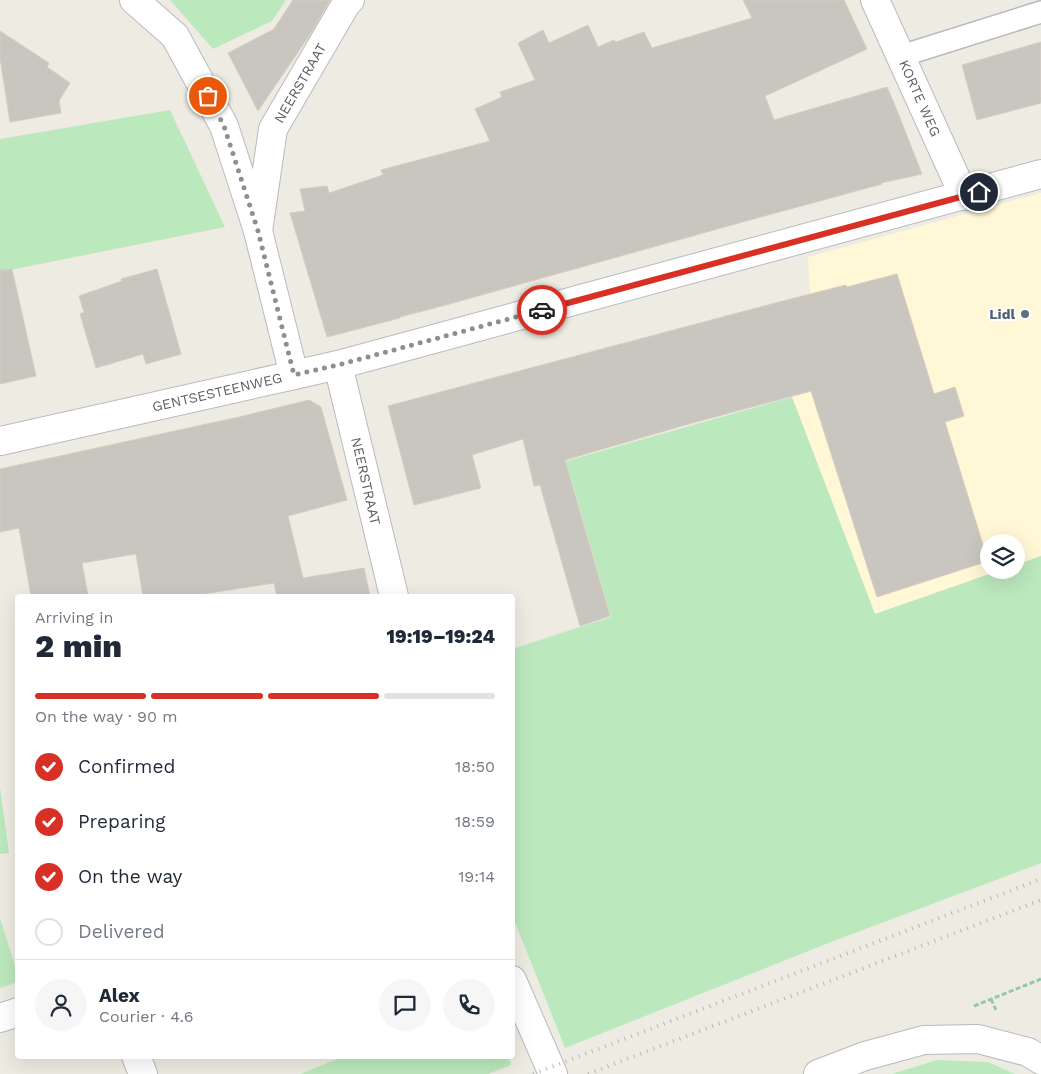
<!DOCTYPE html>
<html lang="en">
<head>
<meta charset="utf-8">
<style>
  body { margin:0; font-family:"Work Sans",sans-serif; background:#f6f6f7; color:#1f2937; height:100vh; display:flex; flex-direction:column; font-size:19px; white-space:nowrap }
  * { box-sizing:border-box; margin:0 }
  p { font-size:16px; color:#747a83 }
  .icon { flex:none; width:28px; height:28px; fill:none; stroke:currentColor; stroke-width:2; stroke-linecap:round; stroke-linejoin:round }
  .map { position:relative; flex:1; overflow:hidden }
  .panel { position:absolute; left:15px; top:594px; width:500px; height:465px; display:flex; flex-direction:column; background:#fff; border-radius:5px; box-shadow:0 5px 20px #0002 }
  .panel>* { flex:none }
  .buttons { position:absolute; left:980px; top:534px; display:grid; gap:10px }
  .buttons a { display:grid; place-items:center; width:45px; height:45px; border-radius:50%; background:#fff; box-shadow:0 5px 20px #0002; font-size:25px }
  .pin { position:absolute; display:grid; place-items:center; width:42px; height:42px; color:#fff; margin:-21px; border:2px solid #fff; border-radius:50%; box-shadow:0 1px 5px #0007 }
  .courier { position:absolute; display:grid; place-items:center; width:50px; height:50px; margin:-25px; border:4px solid #d93025; border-radius:50%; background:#fff; color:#222; box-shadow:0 1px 6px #0007 }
  .summary em { font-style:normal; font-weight:800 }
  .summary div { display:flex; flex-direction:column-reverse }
  .summary { display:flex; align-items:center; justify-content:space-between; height:85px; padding:0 20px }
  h1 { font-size:32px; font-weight:800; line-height:38px }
  .bar { display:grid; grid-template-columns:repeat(4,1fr); gap:8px 5px; align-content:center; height:60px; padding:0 20px }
  .bar i { height:6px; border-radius:4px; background:#e0e1e3 }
  .bar .active { background:#d93025 }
  .bar p { grid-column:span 4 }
  .line { display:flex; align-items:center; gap:12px; padding:0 20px; border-top:1px solid #e0e1e3 }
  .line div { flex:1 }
  .round { display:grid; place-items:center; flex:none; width:52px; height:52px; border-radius:26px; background:#f6f6f7 }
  ol { padding:0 20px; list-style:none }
  li { display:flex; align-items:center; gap:15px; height:55px }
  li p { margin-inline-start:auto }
  li .icon { padding:5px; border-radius:50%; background:#d93025; color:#fff; stroke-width:4 }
  li:last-child { color:#747a83 }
  li i { width:28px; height:28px; border:2px solid #e0e1e3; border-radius:50% }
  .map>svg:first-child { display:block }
  .commercial { fill:#fff7d6 }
  .green { fill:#bce8bd }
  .building { fill:#c9c6bf; stroke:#d3cec0 }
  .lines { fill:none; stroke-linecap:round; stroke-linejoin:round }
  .service-casing { stroke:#b7babf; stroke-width:24 }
  .minor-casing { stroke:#b7babf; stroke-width:30 }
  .tertiary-casing { stroke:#b7babf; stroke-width:30 }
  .path { stroke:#94c9a5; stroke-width:3; stroke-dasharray:5 2.5; stroke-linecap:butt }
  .service { stroke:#fff; stroke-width:21 }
  .minor { stroke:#fff; stroke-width:28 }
  .tertiary { stroke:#fff; stroke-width:28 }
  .rail { stroke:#b5b6b7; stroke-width:4; stroke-dasharray:1 6; stroke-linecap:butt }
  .done { stroke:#8e9090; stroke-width:5; stroke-dasharray:0 9 }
  .route { stroke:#d93025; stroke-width:6 }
  .service-dot { fill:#5c6f8a; stroke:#fff; stroke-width:2 }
  .labels { text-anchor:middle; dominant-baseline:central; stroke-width:4; stroke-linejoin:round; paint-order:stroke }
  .street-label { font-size:14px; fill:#5a5e64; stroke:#fff }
  .service-label { font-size:14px; font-weight:bold; fill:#4e5e75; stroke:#fff; text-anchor:end }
</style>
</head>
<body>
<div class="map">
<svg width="1041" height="1074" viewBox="0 0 1041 1074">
  <rect width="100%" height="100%" fill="#eeece2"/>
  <!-- commercial -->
  <polygon class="commercial" points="1041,193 1041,556 1016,565 1016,542 989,542 989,570 1001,570 875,614 792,397 836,385 810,294 808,257"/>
  <!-- green -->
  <g class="green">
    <polygon points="170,0 286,0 272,21 213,49"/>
    <polygon points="170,110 225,227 0,272 0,139"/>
    <polygon points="792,397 875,614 1001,570 1016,570 1016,565 1041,556 1041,863 831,942 565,1048 513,917 512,649 611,617 566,461"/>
    <polygon points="0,787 9,853 0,854"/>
    <polygon points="0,918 17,972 17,982 0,988"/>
    <polygon points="345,1056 509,1056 511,1065 488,1074 300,1074"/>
    <polygon points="937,1060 988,1062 1015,1074 892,1074"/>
  </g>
  <!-- building -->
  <g class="building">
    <polygon points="293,0 330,0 311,33 258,111 228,53 274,29"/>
    <polygon points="743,0 844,0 867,49 765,96 774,120 887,87 894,103 922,174 881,183 882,184 746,221 453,303 400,317 400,318 327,337 290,213 305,211 300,189 327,186 329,193 383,175 381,170 490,141 475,109 502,97 500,92 535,80 518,43 543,30 549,43 588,25 598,47 614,40 616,42 644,32 652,48 752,18"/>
    <polygon points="0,31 49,63 47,67 70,83 59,101 61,113 10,122 0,58"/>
    <polygon points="1041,42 1041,103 977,120 962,65"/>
    <polygon points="12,269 36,376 0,384 0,270"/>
    <polygon points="157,269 181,354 146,364 143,354 96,368 80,314 84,312 79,296 122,281 121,279"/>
    <polygon points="897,274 934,394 955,387 964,416 945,422 988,561 877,597 811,391 685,425 565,460 610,616 580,626 540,485 534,486 523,439 472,455 481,488 414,505 388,406 779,302 846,285 847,287"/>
    <polygon points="309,400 321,407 347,500 288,516 303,578 364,568 370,596 277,596 274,583 190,596 143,596 136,554 82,563 88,596 31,596 19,528 0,532 0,469 239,417"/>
  </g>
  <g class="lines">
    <defs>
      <polyline id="service" points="901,56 1041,12"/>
      <g id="minor">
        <polyline points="875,0 964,196"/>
        <polyline points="258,231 273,129 346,4 350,0"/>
        <polyline points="338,365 394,596"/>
        <polyline points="0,441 294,375"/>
        <polyline points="512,980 553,1074"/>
        <polyline points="0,1018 18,1012"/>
        <polyline points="136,1056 143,1074"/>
        <polyline points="818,1074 865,1056 924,1040 978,1039 1028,1052 1041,1060"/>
      </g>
      <polyline id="tertiary" points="134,0 175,36 224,126 258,231 294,375 338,365 1041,174"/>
    </defs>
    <!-- service casing -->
    <use href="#service" class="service-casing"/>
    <!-- minor casing -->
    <use href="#minor" class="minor-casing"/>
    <!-- tertiary casing -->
    <use href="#tertiary" class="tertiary-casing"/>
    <!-- path -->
    <g class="path">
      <polyline points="991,999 996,1010"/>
      <polyline points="974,1006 1041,979"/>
    </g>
    <!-- service -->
    <use href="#service" class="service"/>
    <!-- minor -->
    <use href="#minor" class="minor"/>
    <!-- tertiary -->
    <use href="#tertiary" class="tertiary"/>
    <!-- rail -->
    <g class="rail">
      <polyline points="533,1074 1041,879"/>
      <polyline points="588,1074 1041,900"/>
    </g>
  </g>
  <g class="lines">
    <!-- done -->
    <polyline class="done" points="208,96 224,126 258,231 294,375 338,365 542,310"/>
    <!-- route -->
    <polyline class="route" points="542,310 979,192"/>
  </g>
  <!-- markers -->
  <circle class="service-dot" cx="1025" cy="314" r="5"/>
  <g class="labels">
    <!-- street labels -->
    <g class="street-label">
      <text transform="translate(300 83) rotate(-60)">NEERSTRAAT</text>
      <text transform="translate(920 98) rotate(66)">KORTE WEG</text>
      <text transform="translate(217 392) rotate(-13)">GENTSESTEENWEG</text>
      <text transform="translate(366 481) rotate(77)">NEERSTRAAT</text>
    </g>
    <!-- service labels -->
    <g class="service-label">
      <text x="1015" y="314">Lidl</text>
    </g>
  </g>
</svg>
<div class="buttons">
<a><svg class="icon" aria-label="layers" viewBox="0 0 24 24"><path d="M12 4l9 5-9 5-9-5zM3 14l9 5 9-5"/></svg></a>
</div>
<div class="pin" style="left:208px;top:96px;background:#ea580c"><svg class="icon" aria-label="bag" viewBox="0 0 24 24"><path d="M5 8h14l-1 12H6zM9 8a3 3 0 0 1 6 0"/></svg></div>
<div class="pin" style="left:979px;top:192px;background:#1f2937"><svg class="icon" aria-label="home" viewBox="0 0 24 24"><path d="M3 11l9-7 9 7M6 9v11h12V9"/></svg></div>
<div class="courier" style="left:542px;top:310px"><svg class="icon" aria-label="car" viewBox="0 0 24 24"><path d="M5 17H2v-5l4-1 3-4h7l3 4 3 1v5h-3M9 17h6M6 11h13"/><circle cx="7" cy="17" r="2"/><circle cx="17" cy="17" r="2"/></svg></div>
<section class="panel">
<div class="summary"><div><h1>2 min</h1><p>Arriving in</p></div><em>19:19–19:24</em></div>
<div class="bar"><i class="active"></i><i class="active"></i><i class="active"></i><i></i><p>On the way · 90 m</p></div>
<ol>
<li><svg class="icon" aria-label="check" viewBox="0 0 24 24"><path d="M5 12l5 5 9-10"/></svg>Confirmed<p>18:50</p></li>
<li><svg class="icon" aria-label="check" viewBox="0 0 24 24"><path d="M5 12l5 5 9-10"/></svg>Preparing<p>18:59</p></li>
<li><svg class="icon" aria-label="check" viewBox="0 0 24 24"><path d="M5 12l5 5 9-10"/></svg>On the way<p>19:14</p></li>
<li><i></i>Delivered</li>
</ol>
<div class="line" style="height:90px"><a class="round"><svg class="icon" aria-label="person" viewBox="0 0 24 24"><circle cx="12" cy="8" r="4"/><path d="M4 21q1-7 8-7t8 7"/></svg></a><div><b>Alex</b><p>Courier · 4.6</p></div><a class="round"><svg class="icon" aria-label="chat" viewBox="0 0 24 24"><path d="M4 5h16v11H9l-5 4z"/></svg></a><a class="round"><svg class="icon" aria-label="phone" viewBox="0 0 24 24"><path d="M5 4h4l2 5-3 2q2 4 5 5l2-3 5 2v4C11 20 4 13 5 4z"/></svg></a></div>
</section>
</div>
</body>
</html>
